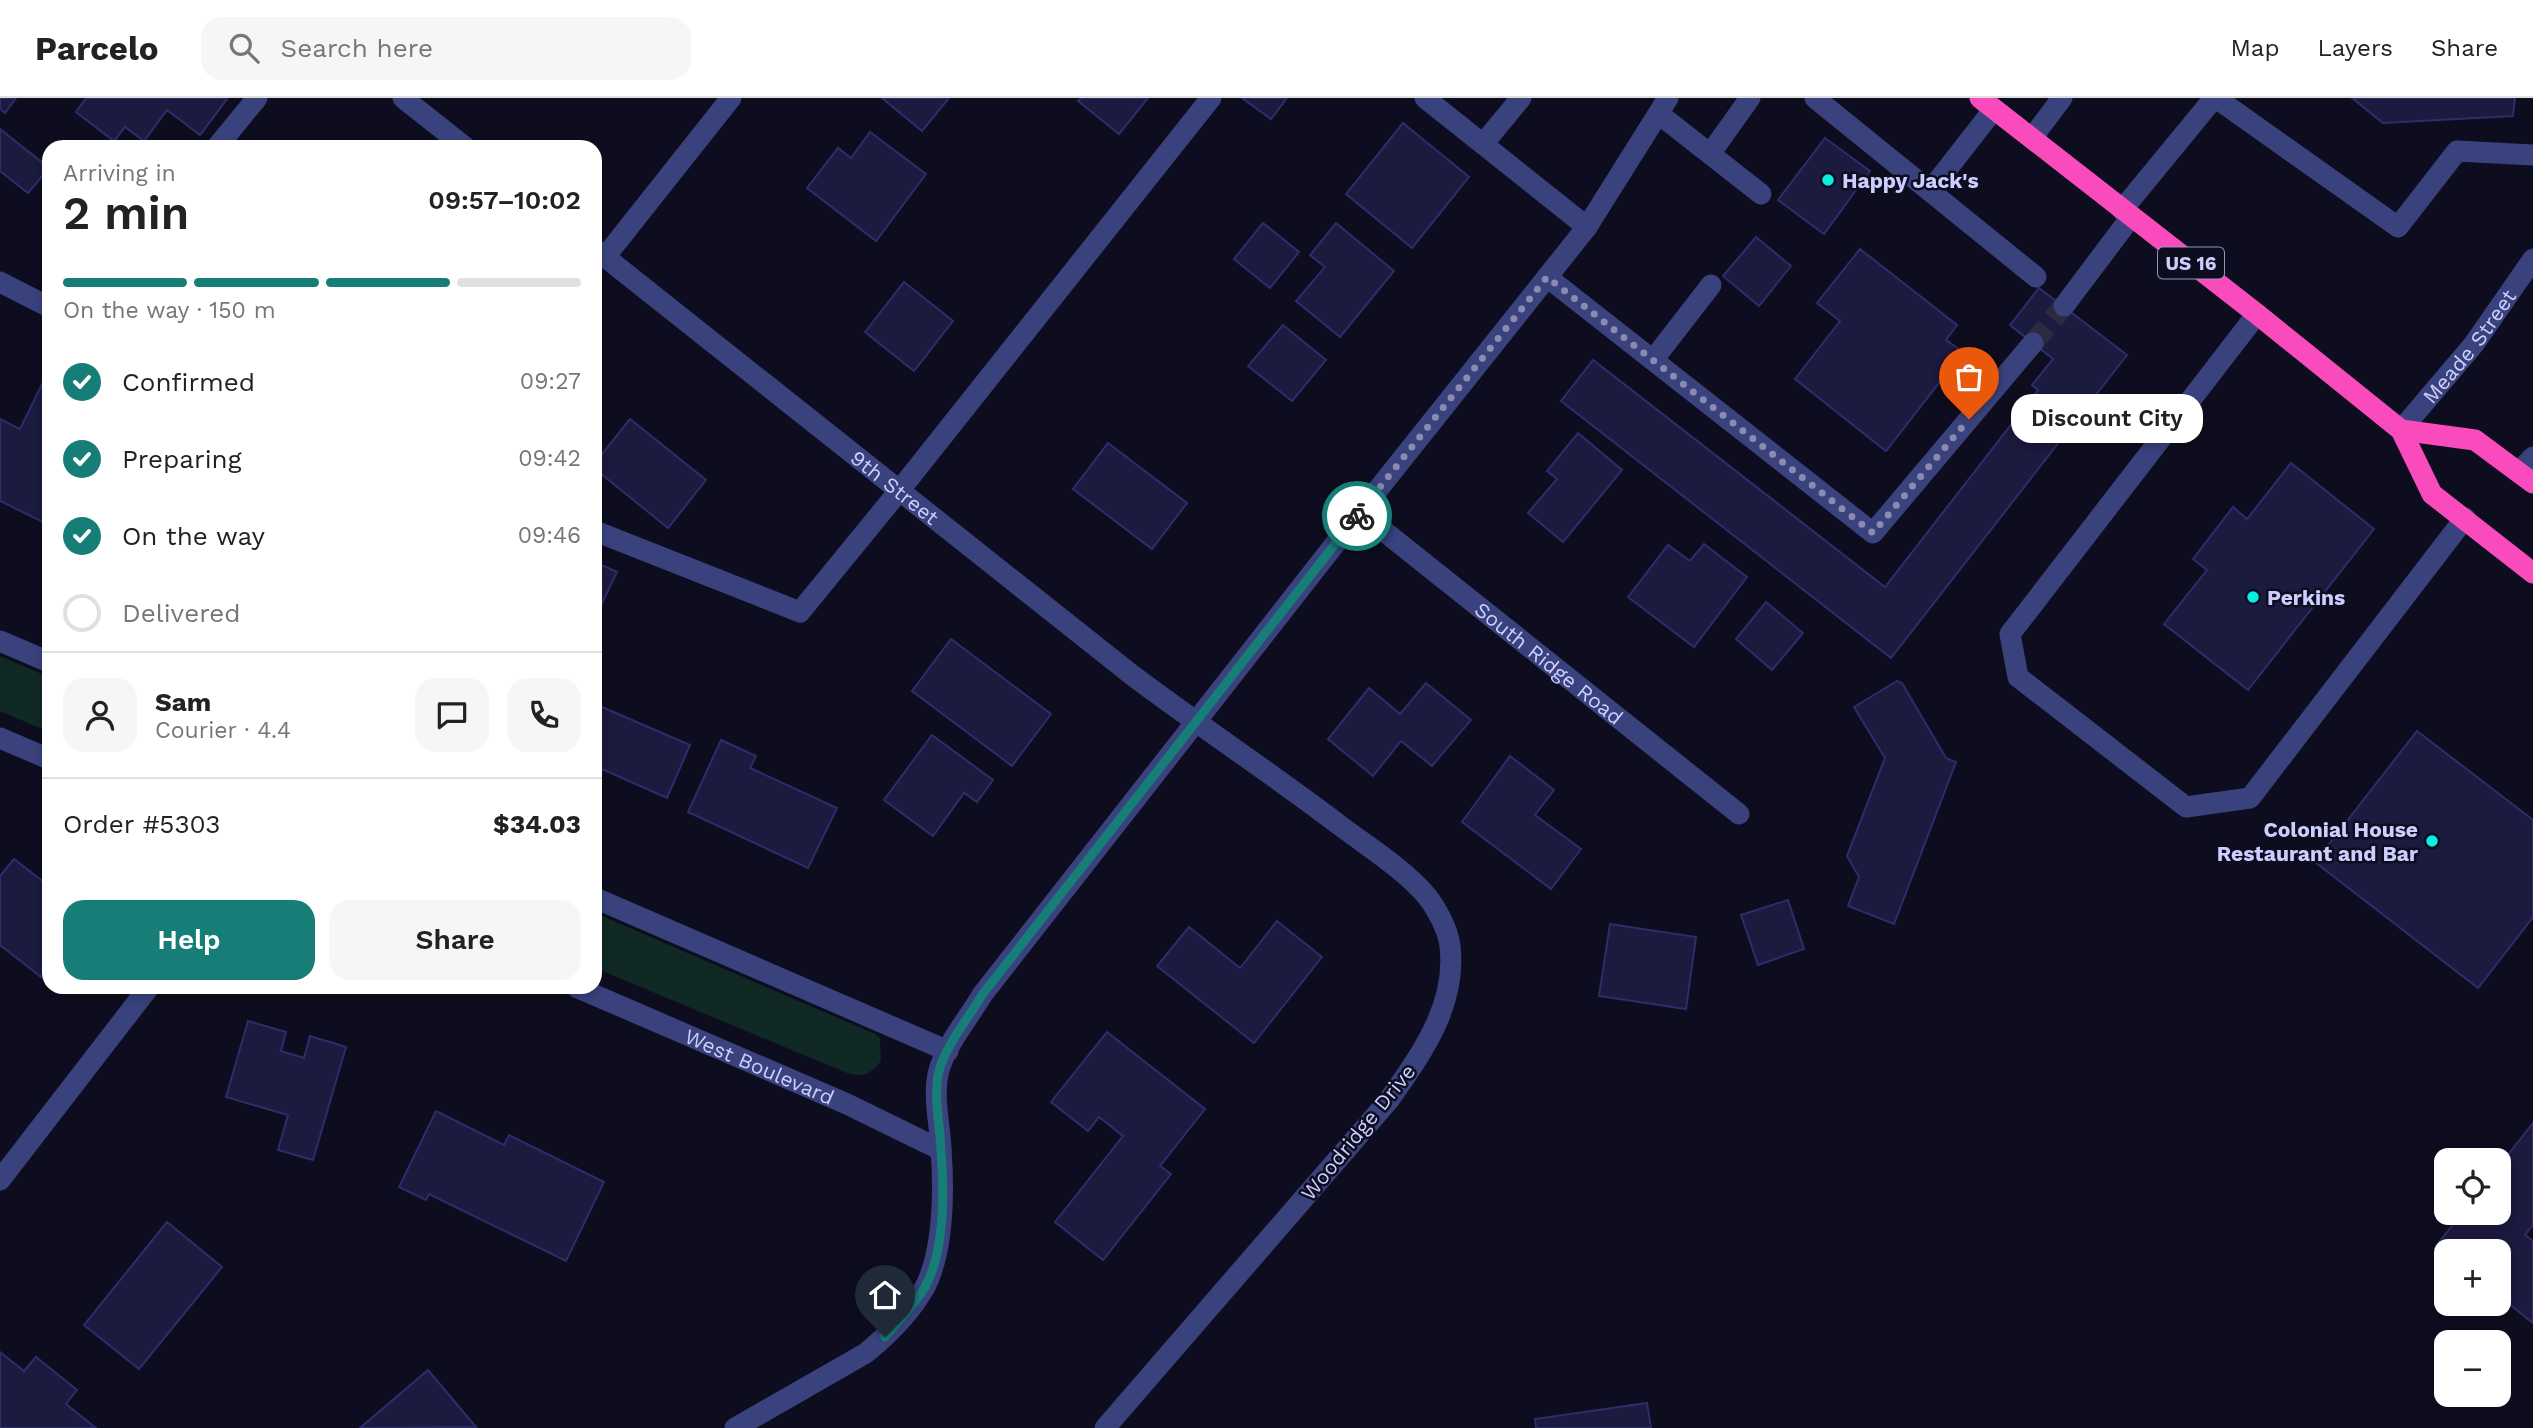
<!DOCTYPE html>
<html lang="en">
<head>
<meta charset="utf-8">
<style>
  body { margin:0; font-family:"Work Sans",sans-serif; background:#f6f6f6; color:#222; height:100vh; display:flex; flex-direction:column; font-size:26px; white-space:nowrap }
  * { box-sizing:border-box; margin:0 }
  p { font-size:23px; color:#767676 }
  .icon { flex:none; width:38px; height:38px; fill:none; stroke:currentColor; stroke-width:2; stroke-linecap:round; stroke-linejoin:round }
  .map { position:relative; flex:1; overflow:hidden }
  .details { position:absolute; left:42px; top:42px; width:560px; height:854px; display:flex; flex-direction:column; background:#fff; border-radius:21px; box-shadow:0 4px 10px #0003 }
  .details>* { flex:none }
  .buttons { position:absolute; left:2434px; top:1050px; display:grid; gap:14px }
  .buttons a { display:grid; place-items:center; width:77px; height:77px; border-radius:14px; background:#fff; box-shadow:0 4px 10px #0003; font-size:35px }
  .pin { position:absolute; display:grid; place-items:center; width:60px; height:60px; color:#fff; margin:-72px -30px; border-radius:50% 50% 50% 0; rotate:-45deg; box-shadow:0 0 7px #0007 }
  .pin .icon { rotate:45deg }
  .courier { position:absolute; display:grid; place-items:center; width:70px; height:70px; margin:-35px; border:5px solid #167e77; border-radius:50%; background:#fff; color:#222; box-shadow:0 2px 9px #0007 }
  .bubble { position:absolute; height:49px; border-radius:21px; background:#fff; box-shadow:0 4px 10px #0003; font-size:23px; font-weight:600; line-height:49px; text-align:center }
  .headline em { font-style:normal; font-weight:600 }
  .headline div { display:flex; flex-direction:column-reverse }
  .headline { display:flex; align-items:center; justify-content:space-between; height:119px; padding:0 21px }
  h1 { font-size:46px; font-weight:600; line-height:52px }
  .bar { display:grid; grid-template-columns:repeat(4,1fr); gap:10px 7px; align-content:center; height:84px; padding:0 21px }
  .bar i { height:9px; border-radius:5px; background:#e0e0e0 }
  .bar .selected { background:#167e77 }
  .bar p { grid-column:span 4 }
  .line { display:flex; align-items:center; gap:18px; padding:0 21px; border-top:2px solid #e0e0e0 }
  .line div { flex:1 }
  .round { display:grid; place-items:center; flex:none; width:74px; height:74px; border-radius:21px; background:#f6f6f6 }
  ol { padding:0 21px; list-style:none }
  li { display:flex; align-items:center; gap:21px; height:77px }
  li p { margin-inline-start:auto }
  li .icon { padding:7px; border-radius:50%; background:#167e77; color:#fff; stroke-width:4 }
  li:last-child { color:#767676 }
  li i { width:38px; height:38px; border:4px solid #e0e0e0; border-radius:50% }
  .primary-button { display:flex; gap:14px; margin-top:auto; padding:14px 21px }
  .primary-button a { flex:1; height:80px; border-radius:21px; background:#167e77; color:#fff; font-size:28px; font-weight:600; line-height:80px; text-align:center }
  .primary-button a+a { background:#f6f6f6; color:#222 }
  header { display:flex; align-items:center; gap:42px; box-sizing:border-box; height:98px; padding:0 35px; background:#fff; border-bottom:2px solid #e0e0e0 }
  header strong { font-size:33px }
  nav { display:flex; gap:38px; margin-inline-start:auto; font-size:24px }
  .search { width:490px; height:63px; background:#f6f6f6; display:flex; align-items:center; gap:18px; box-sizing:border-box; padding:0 24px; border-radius:21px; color:#767676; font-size:26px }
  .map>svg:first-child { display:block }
  .green { fill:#102924 }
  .building { fill:#1b1a3f; stroke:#2e2c6b; stroke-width:2 }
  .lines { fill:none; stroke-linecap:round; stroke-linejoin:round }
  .minor-tunnel { stroke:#2a2a40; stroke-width:21; stroke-dasharray:21 10; stroke-linecap:butt }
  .minor { stroke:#39427d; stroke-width:21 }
  .highway { stroke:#fa4bbd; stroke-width:21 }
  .done { stroke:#898bb0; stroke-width:7; stroke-dasharray:0 12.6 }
  .route { stroke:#167e77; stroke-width:9 }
  .poi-dot { fill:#07efdf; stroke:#0d0d1f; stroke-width:2.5 }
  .labels { text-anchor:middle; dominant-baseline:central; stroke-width:5; stroke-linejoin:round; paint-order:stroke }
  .shield { fill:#0d0d1f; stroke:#9395bb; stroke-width:2 }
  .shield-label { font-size:19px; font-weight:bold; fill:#cccffe }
  .poi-label { font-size:21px; font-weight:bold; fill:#cccffe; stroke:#0d0d1f; text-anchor:start }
  .street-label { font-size:21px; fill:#cccffe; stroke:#0d0d1f }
</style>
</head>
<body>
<header>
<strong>Parcelo</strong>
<div class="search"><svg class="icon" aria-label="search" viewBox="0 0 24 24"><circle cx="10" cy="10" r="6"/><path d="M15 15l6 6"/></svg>Search here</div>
<nav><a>Map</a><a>Layers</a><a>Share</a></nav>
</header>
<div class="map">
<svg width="2533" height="1330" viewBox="0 0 2533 1330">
  <rect width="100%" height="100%" fill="#0d0d1f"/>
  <!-- green -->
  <g class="green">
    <polygon points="0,558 49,579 49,634 0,613"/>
    <path d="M595 815 875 936 880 940 881 963C871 976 863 980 847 975L595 870Z"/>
  </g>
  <!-- building -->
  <g class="building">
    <polygon points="0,0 16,0 5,15 0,11"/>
    <polygon points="86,0 226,0 227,1 200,37 167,12 144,43 125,29 114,43 76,14"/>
    <polygon points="882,0 949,0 922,33"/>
    <polygon points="1081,0 1148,0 1119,36 1078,3"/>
    <polygon points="1242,0 1287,0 1271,21"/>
    <polygon points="2352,0 2515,0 2513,18 2383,25"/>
    <polygon points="1403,25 1469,79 1412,150 1346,96"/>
    <polygon points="0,31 49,70 28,95 0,73"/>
    <polygon points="870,34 926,76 876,143 807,90 838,50 851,60"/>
    <polygon points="1825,40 1870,73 1824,136 1778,102"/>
    <polygon points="1263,125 1299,154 1270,190 1234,161"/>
    <polygon points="1336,125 1394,173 1340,239 1296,203 1325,169 1310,157"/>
    <polygon points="1756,139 1791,168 1759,208 1723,178"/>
    <polygon points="1860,151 1957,227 1946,242 1963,254 1886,353 1795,281 1840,223 1817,205"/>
    <polygon points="904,184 953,223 914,273 865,234"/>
    <polygon points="2039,190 2127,257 1891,560 1561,303 1593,262 1885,489 2038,292 2032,287 2053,261 2010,227"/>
    <polygon points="1283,227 1326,262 1292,303 1248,268"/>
    <polygon points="49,272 49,417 45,425 0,403 0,321 20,331"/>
    <polygon points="630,321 706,382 668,430 595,371 595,365"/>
    <polygon points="1578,335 1622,372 1563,444 1528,415 1557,381 1547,373"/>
    <polygon points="1108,345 1187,405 1152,451 1073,391"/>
    <polygon points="2291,365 2374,431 2248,592 2164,526 2207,472 2193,461 2233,409 2247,421"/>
    <polygon points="1704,446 1747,479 1694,549 1628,499 1668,447 1690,463"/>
    <polygon points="595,464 617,474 596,518 595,517"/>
    <polygon points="1766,504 1803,535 1772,572 1736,541"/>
    <polygon points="951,541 1051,616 1012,668 912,593"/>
    <polygon points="1897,583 1902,585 1946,660 1956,664 1894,826 1848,808 1859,779 1847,758 1885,660 1854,609"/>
    <polygon points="1426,585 1471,622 1432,668 1401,643 1373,678 1328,641 1369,590 1400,616"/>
    <polygon points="595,606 690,647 667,700 595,668"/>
    <polygon points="2417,633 2533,722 2533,819 2478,890 2315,764"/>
    <polygon points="932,637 993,682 977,704 964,695 933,738 884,702"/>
    <polygon points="721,642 756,658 750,670 837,710 808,770 688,714"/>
    <polygon points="1510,658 1554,692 1535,717 1581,751 1551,791 1462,724"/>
    <polygon points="14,761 49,788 49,869 41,879 0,847 0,778"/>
    <polygon points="1788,802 1804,851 1758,867 1741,817"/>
    <polygon points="1277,823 1322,859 1254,945 1157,868 1189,829 1240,870"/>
    <polygon points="1610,826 1696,839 1686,911 1599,898"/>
    <polygon points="248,923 286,934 281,953 304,960 310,938 346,949 313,1062 278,1052 288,1017 226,999"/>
    <polygon points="1107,934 1205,1011 1160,1068 1171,1076 1103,1162 1055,1124 1123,1038 1099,1019 1088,1033 1051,1004"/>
    <polygon points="436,1013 504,1047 509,1037 604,1084 566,1163 429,1096 426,1102 399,1089"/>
    <polygon points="2533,1025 2533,1127 2525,1137 2533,1143 2533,1225 2499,1198 2499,1153 2446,1153 2446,1156 2436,1148 2462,1115 2499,1115 2499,1068"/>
    <polygon points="167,1124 222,1169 139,1271 84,1227"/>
    <polygon points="0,1254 24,1273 36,1259 77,1292 66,1306 96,1330 0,1330"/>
    <polygon points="428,1272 476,1329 360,1330"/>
    <polygon points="1647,1305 1651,1330 1536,1330 1535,1321"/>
  </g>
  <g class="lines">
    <!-- minor-tunnel -->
    <polyline class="minor-tunnel" points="2033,245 2064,208"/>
    <!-- minor -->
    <g class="minor">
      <polyline points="403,0 465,49"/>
      <polyline points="1425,0 1587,129"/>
      <polyline points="1750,0 1710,56 1761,96"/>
      <polyline points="1815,0 2036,179"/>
      <polyline points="2216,0 2398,129 2457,53 2533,57"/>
      <polyline points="1659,16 1710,56"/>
      <polyline points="2032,40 2062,0"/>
      <polyline points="1483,46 1521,0"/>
      <polyline points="217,49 257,0"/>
      <polyline points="1930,93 1994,11"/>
      <polyline points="2122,112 2214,0"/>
      <path id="s1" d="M595 151 1132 577C1201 629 1274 677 1342 729 1370 750 1402 770 1425 796 1436 809 1448 831 1450 848 1457 908 1421 956 1389 1002L1105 1330"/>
      <polyline points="605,159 731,0"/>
      <polyline points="1547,179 1873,435 2033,245"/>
      <polyline points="0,184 49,209"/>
      <polyline points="2064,208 2131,119"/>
      <polyline points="2257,216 2010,536 2018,579 2186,709 2250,700 2465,420"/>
      <polyline points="1653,262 1711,187"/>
      <path id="s2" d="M2401 332 2474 246 2533 161"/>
      <polyline points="2519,374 2533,359"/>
      <path id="s3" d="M1360 414 1739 716"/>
      <polyline points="595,433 800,514 899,393 1211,0"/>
      <polyline points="0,543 49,564"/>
      <polyline points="0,640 49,661"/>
      <polyline points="595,800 948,953"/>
      <path id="s4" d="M576 889 847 1006 941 1052"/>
      <polyline points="0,1082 149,889"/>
      <path d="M735 1330 866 1255C889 1236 912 1213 926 1187 944 1150 944 1091 941 1051 940 1026 933 1001 938 976 944 949 968 921 982 897L1360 414 1587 129 1668 0"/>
    </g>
    <!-- highway -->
    <g class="highway">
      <polyline points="1980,0 2257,216 2401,332 2432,396 2533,475"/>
      <polyline points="2401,332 2475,342 2533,385"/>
    </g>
  </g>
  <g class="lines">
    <!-- done -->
    <polyline class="done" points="1357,418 1547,179 1873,435 1969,321"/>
    <!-- route -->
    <path class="route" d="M885 1239C899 1223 914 1207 925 1189 945 1153 944 1092 941 1052 940 1027 934 1002 938 977 944 949 968 921 982 897L1357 418"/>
  </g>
  <!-- markers -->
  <g class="poi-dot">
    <circle cx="1828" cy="82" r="7"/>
    <circle cx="2253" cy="499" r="7"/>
    <circle cx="2432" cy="743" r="7"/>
  </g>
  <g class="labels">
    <!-- shield labels -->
    <rect class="shield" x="2158" y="149.5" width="66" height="31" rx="5"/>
    <g class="shield-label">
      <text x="2191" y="165">US 16</text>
    </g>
    <!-- poi labels -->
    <g class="poi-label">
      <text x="1842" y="82">Happy Jack's</text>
      <text x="2267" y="499">Perkins</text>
      <text x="2418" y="731" text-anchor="end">Colonial House<tspan x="2418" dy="24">Restaurant and Bar</tspan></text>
    </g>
    <!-- street labels -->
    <g class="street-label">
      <text stroke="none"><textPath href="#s2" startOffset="108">Meade Street</textPath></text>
      <text stroke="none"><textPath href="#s1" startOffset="383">9th Street</textPath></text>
      <text stroke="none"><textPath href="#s3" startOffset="242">South Ridge Road</textPath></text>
      <text stroke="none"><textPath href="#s4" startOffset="200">West Boulevard</textPath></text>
      <text transform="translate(1358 1034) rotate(-51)">Woodridge Drive</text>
    </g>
  </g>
</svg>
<div class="buttons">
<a><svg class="icon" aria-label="locate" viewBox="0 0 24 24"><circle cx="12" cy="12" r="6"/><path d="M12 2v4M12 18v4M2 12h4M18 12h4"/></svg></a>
<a>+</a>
<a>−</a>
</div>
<div class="pin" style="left:1969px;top:321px;background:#ea580c"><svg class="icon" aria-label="bag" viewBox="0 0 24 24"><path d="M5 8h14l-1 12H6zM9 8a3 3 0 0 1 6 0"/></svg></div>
<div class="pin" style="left:885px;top:1239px;background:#1f2937"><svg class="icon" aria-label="home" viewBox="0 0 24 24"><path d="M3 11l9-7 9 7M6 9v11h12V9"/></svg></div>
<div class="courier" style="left:1357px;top:418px"><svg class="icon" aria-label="bike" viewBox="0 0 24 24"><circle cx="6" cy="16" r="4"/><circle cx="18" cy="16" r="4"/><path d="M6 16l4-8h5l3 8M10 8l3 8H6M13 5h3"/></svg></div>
<div class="bubble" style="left:2011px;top:296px;width:192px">Discount City</div>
<section class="details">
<div class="headline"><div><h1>2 min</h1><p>Arriving in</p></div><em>09:57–10:02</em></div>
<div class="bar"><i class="selected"></i><i class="selected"></i><i class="selected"></i><i></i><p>On the way · 150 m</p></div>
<ol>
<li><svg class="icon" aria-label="check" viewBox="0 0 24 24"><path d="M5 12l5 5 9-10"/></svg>Confirmed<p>09:27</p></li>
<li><svg class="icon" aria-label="check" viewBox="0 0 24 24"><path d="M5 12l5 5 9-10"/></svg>Preparing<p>09:42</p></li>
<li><svg class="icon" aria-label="check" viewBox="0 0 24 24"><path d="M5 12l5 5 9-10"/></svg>On the way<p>09:46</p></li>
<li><i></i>Delivered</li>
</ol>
<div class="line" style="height:126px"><a class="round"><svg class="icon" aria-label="person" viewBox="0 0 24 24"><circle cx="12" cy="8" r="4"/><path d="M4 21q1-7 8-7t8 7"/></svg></a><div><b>Sam</b><p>Courier · 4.4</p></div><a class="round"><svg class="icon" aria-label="chat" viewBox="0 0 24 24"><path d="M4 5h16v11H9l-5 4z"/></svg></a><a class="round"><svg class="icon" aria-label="phone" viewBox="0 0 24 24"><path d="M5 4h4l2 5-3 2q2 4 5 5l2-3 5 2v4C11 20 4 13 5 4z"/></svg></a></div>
<div class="line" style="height:91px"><div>Order #5303</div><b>$34.03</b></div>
<div class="primary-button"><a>Help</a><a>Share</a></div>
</section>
</div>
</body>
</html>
